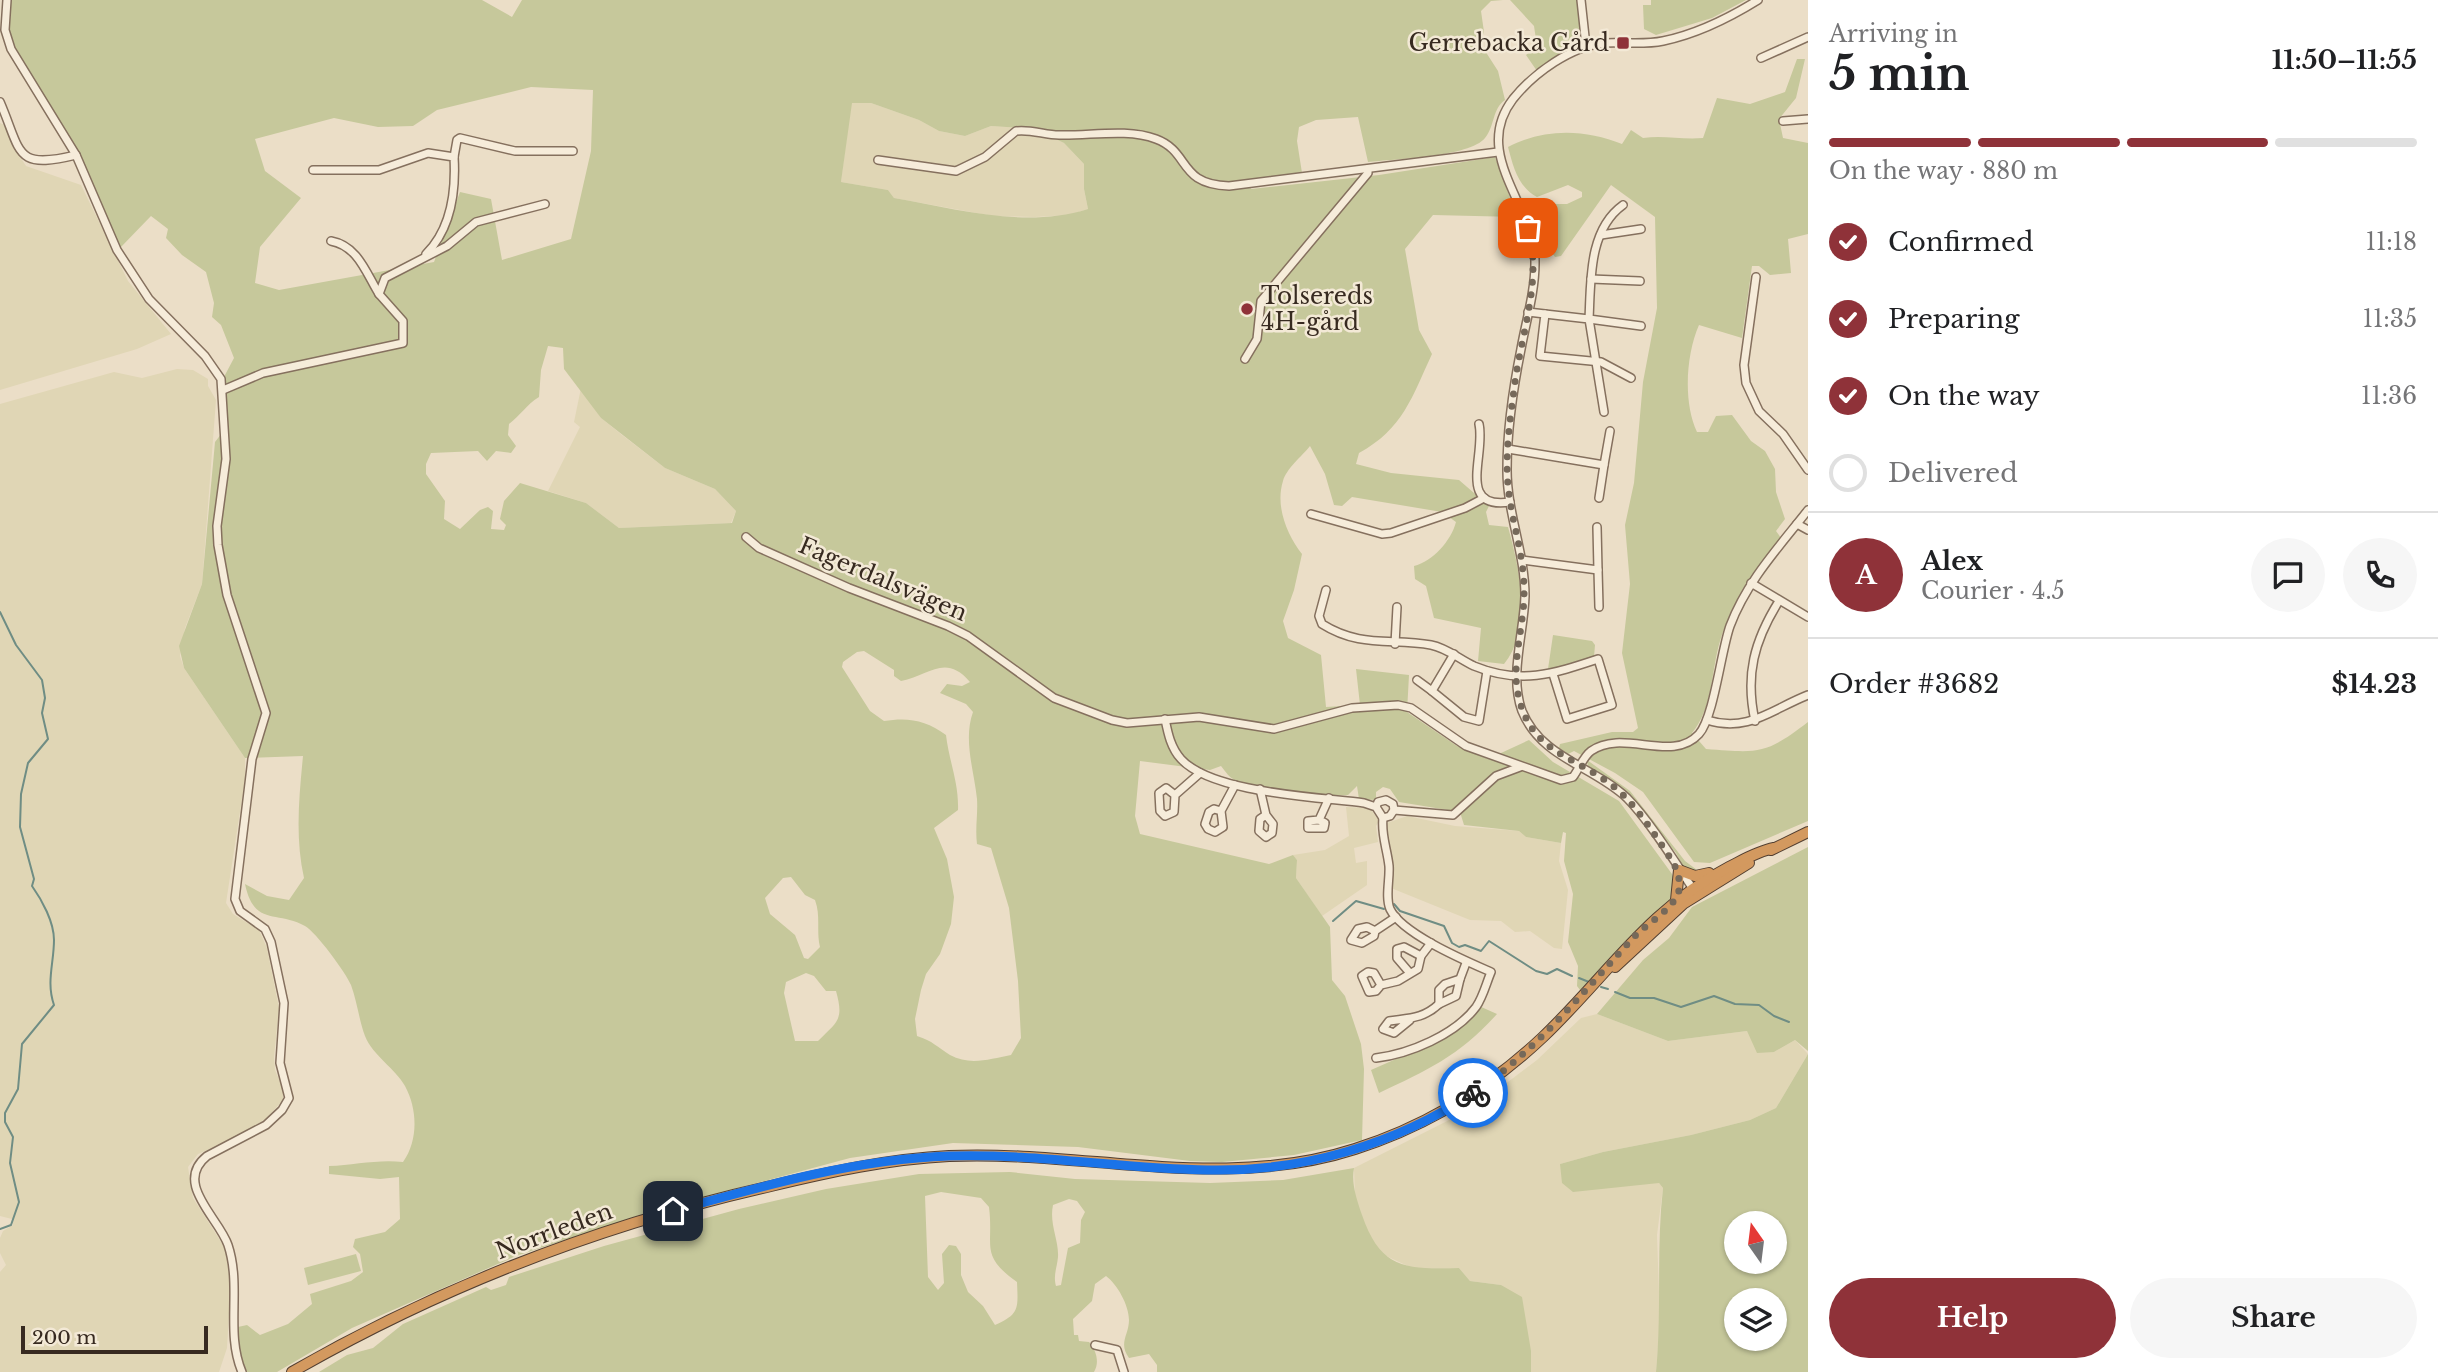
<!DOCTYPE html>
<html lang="en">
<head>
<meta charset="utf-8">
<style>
  body { margin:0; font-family:"Libre Baskerville",serif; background:#f6f6f6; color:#202124; height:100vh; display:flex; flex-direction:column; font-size:26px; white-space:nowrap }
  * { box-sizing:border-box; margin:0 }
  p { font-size:23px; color:#757577 }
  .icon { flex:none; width:38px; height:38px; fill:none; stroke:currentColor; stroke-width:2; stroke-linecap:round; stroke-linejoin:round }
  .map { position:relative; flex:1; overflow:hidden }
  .side { display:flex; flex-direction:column; background:#fff; width:630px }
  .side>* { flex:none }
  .needle { width:46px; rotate:346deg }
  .buttons { position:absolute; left:1724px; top:1211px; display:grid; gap:14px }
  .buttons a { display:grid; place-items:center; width:63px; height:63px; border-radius:50%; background:#fff; box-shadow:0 2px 5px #0004; font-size:35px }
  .scale { position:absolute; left:21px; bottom:18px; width:187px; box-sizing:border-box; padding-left:7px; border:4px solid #372a20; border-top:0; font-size:19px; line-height:24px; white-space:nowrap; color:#372a20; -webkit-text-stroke:5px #f3e9d6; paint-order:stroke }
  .pin { position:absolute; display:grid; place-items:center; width:60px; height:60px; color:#fff; margin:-30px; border-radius:14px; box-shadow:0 4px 10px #0006 }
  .courier { position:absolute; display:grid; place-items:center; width:70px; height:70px; margin:-35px; border:5px solid #1a73e8; border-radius:50%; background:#fff; color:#222; box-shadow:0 2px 9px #0007 }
  .head em { font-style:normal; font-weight:800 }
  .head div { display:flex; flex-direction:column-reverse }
  .head { display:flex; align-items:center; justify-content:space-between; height:119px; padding:0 21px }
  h1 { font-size:46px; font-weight:800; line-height:52px }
  .bar { display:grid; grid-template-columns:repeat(4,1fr); gap:10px 7px; align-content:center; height:84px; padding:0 21px }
  .bar i { height:9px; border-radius:5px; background:#e0e0e0 }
  .bar .current { background:#8f3239 }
  .bar p { grid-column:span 4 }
  .line { display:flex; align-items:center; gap:18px; padding:0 21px; border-top:2px solid #e0e0e0 }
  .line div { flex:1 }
  .round { display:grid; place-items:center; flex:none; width:74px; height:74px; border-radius:37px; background:#f6f6f6 }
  ol { padding:0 21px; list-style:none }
  li { display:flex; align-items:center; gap:21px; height:77px }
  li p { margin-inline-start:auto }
  li .icon { padding:7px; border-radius:50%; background:#8f3239; color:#fff; stroke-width:4 }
  li:last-child { color:#757577 }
  li i { width:38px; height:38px; border:4px solid #e0e0e0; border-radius:50% }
  .action { display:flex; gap:14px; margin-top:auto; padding:14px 21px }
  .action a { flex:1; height:80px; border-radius:42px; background:#8f3239; color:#fff; font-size:28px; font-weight:800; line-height:80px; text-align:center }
  .action a+a { background:#f6f6f6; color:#202124 }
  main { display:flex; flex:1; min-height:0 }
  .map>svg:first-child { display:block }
  .farmland { fill:#e0d6b5 }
  .green { fill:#c6c89b; fill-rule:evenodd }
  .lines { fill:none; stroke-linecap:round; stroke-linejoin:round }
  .stream { stroke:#6f8d84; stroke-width:2 }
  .minor-casing { stroke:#85705e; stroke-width:10 }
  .highway-casing { stroke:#533f31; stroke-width:12 }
  .minor { stroke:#f6ecda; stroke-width:7 }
  .highway { stroke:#d3995f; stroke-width:10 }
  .done { stroke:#76695a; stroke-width:7; stroke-dasharray:0 12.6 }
  .route { stroke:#1a73e8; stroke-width:9 }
  .poi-dot { fill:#8f3239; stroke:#f3e9d6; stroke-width:2.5 }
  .labels { text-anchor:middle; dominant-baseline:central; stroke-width:5; stroke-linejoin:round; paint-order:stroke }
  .poi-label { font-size:23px; fill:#372a20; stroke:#f3e9d6; text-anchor:end }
  .street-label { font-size:23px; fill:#372a20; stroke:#f3e9d6 }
</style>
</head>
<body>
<main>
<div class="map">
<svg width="1808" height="1372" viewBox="0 0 1808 1372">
  <rect width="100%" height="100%" fill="#ebdec7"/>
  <!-- farmland -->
  <g class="farmland">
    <polygon points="851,103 871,103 919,120 939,131 965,136 991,126 1035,129 1064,143 1084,164 1084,189 1088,209 1069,215 1035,217 993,216 894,198 888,190 841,182"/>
    <polygon points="0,123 7,126 14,148 26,166 81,185 128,281 171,334 137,349 0,390"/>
    <polygon points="177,369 193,370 208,379 208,386 216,400 202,584 185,628 180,656 184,668 245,758 245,779 226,903 233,914 259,930 267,948 279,1008 274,1057 275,1070 283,1089 283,1100 267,1118 238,1137 198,1154 188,1167 193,1198 225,1248 231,1279 227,1348 219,1372 0,1372 0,1272 6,1265 0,1253 0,1238 3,1231 13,1225 12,1219 0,1216 0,404 114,372 142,378"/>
    <polygon points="581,388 601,418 622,435 665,468 715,489 736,511 731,523 619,528 586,503 548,491 580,427 574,422"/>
    <polygon points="1346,807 1370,808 1379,821 1376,826 1378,842 1354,848 1356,863 1367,861 1367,885 1322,916 1296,878 1297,860 1293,855 1325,850 1349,836"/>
    <polygon points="1407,816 1455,826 1519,831 1526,837 1561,843 1559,861 1568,890 1562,949 1554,948 1530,931 1515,932 1501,921 1470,920 1391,888 1392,868 1384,833 1387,823"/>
    <polygon points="1597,1014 1668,1041 1747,1031 1774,1052 1795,1040 1808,1054 1776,1108 1750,1120 1691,1135 1603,1152 1560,1164 1659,1183 1663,1188 1657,1235 1660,1321 1656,1372 1531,1372 1526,1328 1501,1285 1470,1281 1459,1268 1412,1268 1382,1254 1371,1243 1355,1197 1354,1168 1475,1107 1537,1060 1581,1018"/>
  </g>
  <!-- green -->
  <g class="green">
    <path d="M8 0H482L512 17 522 0H1503L1491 1 1481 11 1484 32 1480 43 1498 71 1505 100C1492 109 1495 126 1485 138 1470 157 1393 159 1368 162L1358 117 1316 120 1299 127 1297 141 1302 173 1249 181 1251 189 1379 175 1495 157 1517 217 1433 215 1405 249 1419 330 1432 354C1412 397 1403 429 1359 453L1356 464 1391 473 1459 480 1489 506 1486 512 1489 525 1508 527C1519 566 1533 629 1504 664L1478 661 1481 628 1434 618 1426 586 1415 579 1414 566C1433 561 1451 541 1456 522L1442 512 1352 497 1342 506 1334 505 1325 474 1310 446C1302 456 1286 469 1283 481 1275 506 1287 535 1302 554L1294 590 1283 621 1288 638 1321 655 1326 707 1360 705 1356 669 1409 675 1407 712 1457 746 1488 759 1529 740 1553 762 1619 801 1672 874 1677 887 1675 896 1580 990 1577 986 1578 966 1568 942 1573 894 1564 861 1566 833 1563 832 1561 843 1526 837 1519 831 1464 825 1460 812 1399 802 1390 789 1383 787 1376 792V800L1359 799 1357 786 1348 795C1325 797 1256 792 1237 781 1229 778 1226 772 1221 766L1210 770 1140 761 1135 816 1140 834 1269 864 1293 855 1297 860 1296 878 1330 927 1332 980 1345 996 1361 1044 1364 1069 1362 1140 1294 1155 1222 1162 1190 1161 1078 1147 953 1143 850 1158 649 1212 516 1256 352 1328 277 1372H247L237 1347 238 1327 247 1325 260 1335 288 1324 312 1304 310 1294 351 1281 363 1272 360 1254 353 1247 355 1239 385 1232 400 1219 399 1177 380 1179 329 1174V1166C354 1165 379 1159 403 1162 418 1141 418 1110 405 1086 395 1068 373 1056 365 1036 359 1020 357 1001 351 985 346 973 316 932 305 926 277 910 254 927 245 884L267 896 289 900 304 878C295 837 299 798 303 756L245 758 184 668 179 646 202 584 215 442 225 429V375L234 358 221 325 212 317 214 303 206 272 182 255 166 238 168 229 151 216 120 248 13 47 7 25ZM531 87 593 90 591 151 571 239 502 260 491 199 460 192 434 262 279 290 255 283 260 247 301 198 265 171 255 139 334 118 378 127 413 126 437 110ZM852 103H871L919 120 939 131 965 136 991 126 1035 129 1064 143 1084 164V189L1088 209C1024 229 958 209 894 198L888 190 841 182ZM548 346 563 348 564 369 601 418 665 468 715 489 736 511 732 523 619 528 586 503 520 483 504 501 500 519 506 525 504 530 491 529 493 511 488 507 480 510 460 529 444 519 445 501 426 474V464L431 453 478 451 487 461 496 451 511 453 516 446 508 435 509 424C521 415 526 405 539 397L541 370ZM864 651 894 670V676L901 681C929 676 945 653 970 682L962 686 947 684 940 693 966 704 973 712C963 740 974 770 977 799 978 815 975 828 977 844L991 848 1009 908 1018 981 1021 1038 1011 1055C990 1059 970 1066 950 1055 937 1047 933 1041 917 1036L915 1019 921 990 926 974 940 954 951 924 954 897 947 859 934 828 958 810C959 783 949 761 946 735 926 720 908 717 884 721L870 711 842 667 843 662 857 652ZM791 877 805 895 815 900C821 916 816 931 820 947L808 959 804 958 795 935 770 914 765 898 783 878ZM806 973 814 976 826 991H836C844 1020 838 1021 818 1041H795L784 993 786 982Z"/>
    <path d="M1510 0H1578C1584 59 1575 37 1537 71L1526 55 1537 46 1534 26Z"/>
    <polygon points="1651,0 1746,0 1712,18 1656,35 1644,29 1643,5 1651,5"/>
    <path d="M1797 59H1805L1796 98 1779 119 1783 138 1808 143V234L1788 239 1791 273 1770 275 1759 266H1752L1742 338 1699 325C1686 354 1683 403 1697 432H1708L1716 416 1732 415 1751 441 1765 451 1775 469 1776 492 1785 519 1776 531 1781 538C1754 569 1732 601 1720 641 1711 671 1713 708 1692 733L1706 749C1759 753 1765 755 1808 722V821L1710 863 1694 862 1643 792 1615 773 1574 751 1568 754 1559 748 1560 744 1612 732H1633L1638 728 1622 653 1630 584 1625 525 1634 483 1643 382 1657 308 1655 217 1611 185 1561 256 1555 257 1551 251 1554 244 1543 212 1547 204H1567L1582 197V192L1568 185 1537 197C1518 187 1513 166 1508 147 1544 128 1585 129 1622 144L1631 130 1643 138C1664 135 1682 140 1703 138L1717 98 1750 104 1785 92Z"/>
    <polygon points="1553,635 1592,641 1595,645 1594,657 1550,672 1548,669"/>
    <polygon points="1587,760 1630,791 1685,861 1701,873 1684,869 1676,853 1643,813 1588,767"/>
    <polygon points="1808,847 1808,1051 1795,1040 1774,1052 1757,1053 1747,1031 1668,1041 1597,1014 1643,960 1669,938 1692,907"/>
    <path d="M1479 1006 1497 1014C1459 1056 1428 1070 1379 1093L1371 1070 1430 1044Z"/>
    <path d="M1808 1054V1372H1656C1662 1310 1656 1249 1663 1188L1659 1183 1573 1192 1562 1183 1560 1164 1603 1152 1691 1135 1750 1120 1776 1108ZM1774 1223V1262H1736V1223ZM1774 1300V1339H1736V1300Z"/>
    <path d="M1354 1168C1351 1184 1357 1200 1362 1215 1381 1270 1406 1269 1459 1268L1470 1281 1501 1285 1522 1297 1531 1351V1372H1157V1365L1149 1354 1129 1358C1118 1343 1129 1335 1129 1320 1129 1305 1117 1284 1106 1276L1095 1284 1092 1301 1073 1319 1074 1335H1078L1079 1341 1089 1342C1096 1350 1100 1362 1094 1372H319L347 1355 373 1348 403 1324 486 1287 491 1290 506 1285 509 1277 604 1246 739 1209 826 1189 919 1174 1010 1172 1075 1179 1210 1183 1283 1180ZM941 1192 981 1198 989 1207C994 1247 979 1255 1017 1282 1018 1308 1020 1314 995 1325L983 1306 968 1292 961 1275V1254L956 1246 949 1245 942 1254 944 1283 938 1290 928 1277 925 1196ZM1069 1199 1077 1201 1085 1212 1081 1220 1080 1243 1068 1248 1061 1285 1056 1286C1053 1275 1057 1268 1058 1257 1059 1240 1049 1224 1053 1205Z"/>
    <polygon points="356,1254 361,1271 308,1285 304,1268"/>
  </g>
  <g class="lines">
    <!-- stream -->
    <g class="stream">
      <path d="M0 612 16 645 42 680 45 698 42 713 48 739 28 763 21 794 20 827 34 879 32 886C42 900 54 922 54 940 54 963 46 982 54 1005L22 1044 18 1089 5 1113V1122L13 1137 10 1163 19 1202 11 1225 0 1229"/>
      <polyline points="1394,904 1400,911 1444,926 1452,943 1459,947 1465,945 1481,951 1489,941 1536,971 1547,974 1557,969 1572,976"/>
      <polyline points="1333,921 1356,901 1384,909"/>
      <polyline points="1579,978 1589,982"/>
      <polyline points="1601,987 1608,989"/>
      <polyline points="1615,992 1630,998 1654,998 1681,1007 1714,996 1735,1004 1759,1005 1774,1016 1789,1022"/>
    </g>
    <defs>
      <g id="minor">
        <path d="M7 0 5 30 11 49 76 155 117 250 149 299 205 356 221 379 226 459 217 526 218 545 227 595 266 713 252 759 235 899 240 911 265 929 271 942 284 1003 280 1063 289 1098 282 1110 266 1125 207 1156C173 1183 219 1218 228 1245 242 1287 225 1332 242 1372"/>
        <polyline points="1581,0 1586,46"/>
        <polyline points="1761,58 1808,37"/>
        <path d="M0 102C22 153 14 170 76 155"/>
        <polyline points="1783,121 1808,119"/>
        <polyline points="454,157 457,140 460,138 515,151 573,151"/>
        <path d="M878 160 956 171 985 157 1016 131C1031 129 1045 135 1059 135 1090 136 1127 128 1156 139 1191 152 1177 184 1229 186L1498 152"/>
        <path d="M313 170H379L428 153 454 157C456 191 451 229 426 254"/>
        <path d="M1623 205C1588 230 1591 282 1589 319L1641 326"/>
        <polyline points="1601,235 1641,229"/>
        <path d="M331 241C358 246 366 273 379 294"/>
        <polyline points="1756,277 1744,365 1746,383 1759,411 1783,434 1808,470"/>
        <polyline points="1591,279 1640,281"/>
        <polyline points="1528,312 1545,314 1540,356 1601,362 1631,378"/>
        <polyline points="1545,314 1589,319 1604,412"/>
        <polyline points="1245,359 1257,339 1261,301 1368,173 1368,169"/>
        <polyline points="223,390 263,373 403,343 403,321 379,294 385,278 447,246 476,222 545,204"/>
        <path d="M1479 424C1486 454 1456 510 1510 502"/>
        <polyline points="1508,449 1604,465 1599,498"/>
        <polyline points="1604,465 1610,431"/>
        <polyline points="1311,514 1382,534 1391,533 1465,508 1484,498"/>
        <polyline points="1797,524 1808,530"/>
        <path d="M746 537 759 548 849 588 948 626 968 636 1054 698 1112 720 1127 723 1199 717 1274 729 1352 708 1398 705 1411 708 1466 746 1561 780 1573 777C1579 769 1583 757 1591 751 1623 728 1672 764 1699 734 1714 717 1721 651 1730 626 1747 581 1779 547 1808 510"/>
        <polyline points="1522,560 1598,570 1597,527"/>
        <polyline points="1598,570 1599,607"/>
        <polyline points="1751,583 1808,617"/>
        <path d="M1326 590 1319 616 1322 624C1360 648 1391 638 1431 645 1447 648 1459 659 1474 666 1520 685 1553 674 1598 659L1612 705 1567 719 1553 674"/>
        <polyline points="1395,644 1397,607"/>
        <polyline points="1454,654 1432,691 1464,717 1479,721 1487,671"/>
        <polyline points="1417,680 1432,691"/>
        <path d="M1165 719C1168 734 1171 748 1181 759 1212 793 1318 797 1364 803L1376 807 1383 818 1390 816 1394 810 1393 804 1386 800 1378 802 1376 807"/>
        <path d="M1707 720C1748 733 1772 709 1808 695"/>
        <path d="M1755 721C1745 675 1754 641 1779 601"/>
        <polyline points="1260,789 1266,815 1260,819 1259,831 1266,837 1272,833 1273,824 1266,815"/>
        <polyline points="1175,795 1166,788 1159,793 1160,811 1165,816 1174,812 1175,795 1200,773"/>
        <polyline points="1394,810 1453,815 1496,776 1520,767"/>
        <polyline points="1221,811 1223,827 1215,832 1208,829 1205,824 1209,812 1214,809 1221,811 1235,785"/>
        <polyline points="1319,820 1325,823 1324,828 1308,828 1308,821 1319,820 1329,798"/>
        <path d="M1695 892C1677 865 1649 820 1627 798 1593 766 1541 758 1522 711 1509 675 1524 633 1525 596 1525 553 1507 513 1507 470 1507 430 1513 389 1521 349 1526 321 1535 292 1535 263 1536 206 1470 155 1513 99 1534 73 1571 46 1605 43 1625 42 1644 45 1663 41 1697 34 1729 18 1758 0"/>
        <polyline points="1375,931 1374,936 1362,943 1351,940 1358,929 1367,927 1375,931 1396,917"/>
        <polyline points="1409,972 1397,958 1397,949 1404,947 1421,956"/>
        <polyline points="1381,985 1376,991 1369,992 1362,976 1368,972 1374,973 1381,985 1398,981 1418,969 1421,956 1431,943"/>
        <polyline points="1439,1004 1456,996 1460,979"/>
        <path d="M1410 1020 1394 1033 1383 1029 1389 1021C1409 1018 1423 1019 1439 1004V990L1445 984 1460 979 1466 963"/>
        <path d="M1376 1058C1409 1054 1455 1035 1476 1007 1483 997 1486 984 1491 972 1466 961 1402 934 1390 909 1385 897 1390 879 1389 866 1387 848 1381 835 1383 818"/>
        <polyline points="1095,1345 1117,1350 1124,1372"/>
      </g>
      <g id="highway">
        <polyline points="1771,850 1808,832"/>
        <polyline points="1676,900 1679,870 1695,876 1709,873"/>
        <polyline points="1615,967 1683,904 1749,863"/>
        <path d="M292 1372C442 1286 603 1224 771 1186 829 1172 889 1159 949 1156 1085 1150 1222 1192 1355 1149 1427 1126 1489 1088 1543 1037 1607 976 1648 909 1729 867 1743 860 1758 851 1774 848"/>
      </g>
    </defs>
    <!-- minor casing -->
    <use href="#minor" class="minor-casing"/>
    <!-- highway casing -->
    <use href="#highway" class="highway-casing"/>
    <!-- minor -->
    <use href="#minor" class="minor"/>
    <!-- highway -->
    <use href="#highway" class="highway"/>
  </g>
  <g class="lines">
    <!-- done -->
    <path class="done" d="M1473 1093C1538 1050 1583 991 1636 935 1648 923 1676 907 1679 890 1681 872 1673 862 1663 847 1648 825 1634 803 1613 786 1574 755 1530 753 1518 694 1511 661 1525 624 1524 589 1524 554 1511 520 1508 485 1505 454 1510 420 1514 390 1520 336 1543 282 1528 228"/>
    <!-- route -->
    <path class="route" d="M673 1211C762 1186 856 1159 949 1156 1036 1153 1121 1169 1208 1170 1302 1172 1395 1145 1473 1093"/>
  </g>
  <!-- markers -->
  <g class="poi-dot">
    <rect x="1616" y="36" width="14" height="14" rx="3.5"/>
    <circle cx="1247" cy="309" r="7"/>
  </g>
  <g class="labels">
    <!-- poi labels -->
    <g class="poi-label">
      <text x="1609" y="43">Gerrebacka Gård</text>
      <text x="1261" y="296" text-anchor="start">Tolsereds<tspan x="1261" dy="26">4H-gård</tspan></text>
    </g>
    <!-- street labels -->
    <g class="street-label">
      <text transform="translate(883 579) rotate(23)">Fagerdalsvägen</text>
      <text transform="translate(554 1231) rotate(-20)">Norrleden</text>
    </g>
  </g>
</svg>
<div class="buttons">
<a><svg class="needle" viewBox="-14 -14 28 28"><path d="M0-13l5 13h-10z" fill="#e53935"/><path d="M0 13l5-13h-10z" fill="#757577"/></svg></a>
<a><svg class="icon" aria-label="layers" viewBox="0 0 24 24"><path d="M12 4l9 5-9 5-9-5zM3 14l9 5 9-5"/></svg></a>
</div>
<div class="scale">200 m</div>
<div class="pin" style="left:1528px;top:228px;background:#ea580c"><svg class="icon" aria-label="bag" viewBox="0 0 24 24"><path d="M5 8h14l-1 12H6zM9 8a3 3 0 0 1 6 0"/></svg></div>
<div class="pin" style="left:673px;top:1211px;background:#1f2937"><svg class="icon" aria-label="home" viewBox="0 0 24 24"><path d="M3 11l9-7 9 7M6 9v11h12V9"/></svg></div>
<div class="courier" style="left:1473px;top:1093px"><svg class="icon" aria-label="bike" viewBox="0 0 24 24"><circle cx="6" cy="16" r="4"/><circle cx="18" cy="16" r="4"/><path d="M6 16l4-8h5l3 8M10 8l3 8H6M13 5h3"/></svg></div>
</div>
<section class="side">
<div class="head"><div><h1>5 min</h1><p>Arriving in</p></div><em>11:50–11:55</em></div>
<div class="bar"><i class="current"></i><i class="current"></i><i class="current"></i><i></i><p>On the way · 880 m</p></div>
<ol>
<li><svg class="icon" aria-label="check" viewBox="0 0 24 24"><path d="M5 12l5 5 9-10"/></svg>Confirmed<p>11:18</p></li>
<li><svg class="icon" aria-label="check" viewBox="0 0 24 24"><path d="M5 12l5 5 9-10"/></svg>Preparing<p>11:35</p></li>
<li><svg class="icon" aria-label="check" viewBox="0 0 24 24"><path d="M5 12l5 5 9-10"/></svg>On the way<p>11:36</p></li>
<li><i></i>Delivered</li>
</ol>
<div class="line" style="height:126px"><b class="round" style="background:#8f3239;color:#fff">A</b><div><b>Alex</b><p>Courier · 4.5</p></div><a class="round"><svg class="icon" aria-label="chat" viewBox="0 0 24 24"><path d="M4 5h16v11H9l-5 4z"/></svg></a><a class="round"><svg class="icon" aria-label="phone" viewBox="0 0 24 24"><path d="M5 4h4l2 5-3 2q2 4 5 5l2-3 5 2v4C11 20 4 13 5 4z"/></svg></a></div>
<div class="line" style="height:91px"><div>Order #3682</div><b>$14.23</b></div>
<div class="action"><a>Help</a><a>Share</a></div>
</section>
</main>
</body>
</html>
